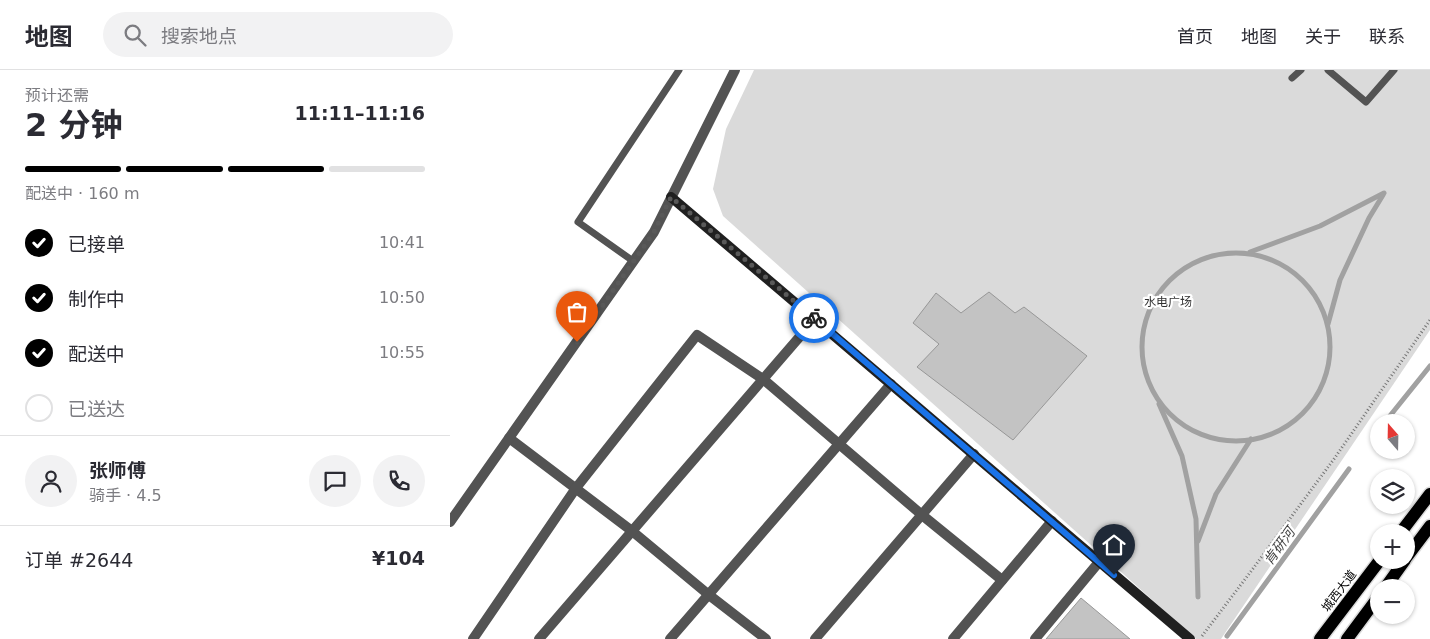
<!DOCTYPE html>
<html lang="zh">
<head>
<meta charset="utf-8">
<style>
  body { margin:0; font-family:"DejaVu Sans","Noto Sans SC",sans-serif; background:#f2f2f3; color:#2b2b33; height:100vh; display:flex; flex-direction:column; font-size:19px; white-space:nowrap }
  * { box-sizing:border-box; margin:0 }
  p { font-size:16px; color:#7c7c81 }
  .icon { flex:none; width:28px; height:28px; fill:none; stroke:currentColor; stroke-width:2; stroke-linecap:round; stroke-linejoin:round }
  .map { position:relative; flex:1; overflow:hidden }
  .panel { display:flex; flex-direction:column; background:#fff; width:450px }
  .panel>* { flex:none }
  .needle { width:32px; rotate:340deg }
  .controls { position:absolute; left:920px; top:344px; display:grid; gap:10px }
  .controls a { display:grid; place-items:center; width:45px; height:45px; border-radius:50%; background:#fff; box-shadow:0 1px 4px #0004; font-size:25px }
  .pin { position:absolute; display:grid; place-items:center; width:42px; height:42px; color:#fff; margin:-51px -21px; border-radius:50% 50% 50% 0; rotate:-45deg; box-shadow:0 0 5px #0007 }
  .pin .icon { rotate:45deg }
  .courier { position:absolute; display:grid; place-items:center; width:50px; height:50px; margin:-25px; border:4px solid #1a73e8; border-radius:50%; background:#fff; color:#222; box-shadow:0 1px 6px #0007 }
  .headline em { font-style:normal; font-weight:700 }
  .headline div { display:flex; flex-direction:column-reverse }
  .headline { display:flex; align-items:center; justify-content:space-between; height:85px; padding:0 25px }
  h1 { font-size:32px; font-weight:700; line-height:38px }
  .bar { display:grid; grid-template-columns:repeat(4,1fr); gap:8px 5px; align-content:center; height:60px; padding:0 25px }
  .bar i { height:6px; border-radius:4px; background:#e1e1e2 }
  .bar .active { background:#000 }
  .bar p { grid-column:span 4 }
  .line { display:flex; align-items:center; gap:12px; padding:0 25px; border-top:1px solid #e1e1e2 }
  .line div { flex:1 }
  .round { display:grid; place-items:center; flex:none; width:52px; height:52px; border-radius:26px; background:#f2f2f3 }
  ol { padding:0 25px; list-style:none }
  li { display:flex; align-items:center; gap:15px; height:55px }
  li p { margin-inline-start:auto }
  li .icon { padding:5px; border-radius:50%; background:#000; color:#fff; stroke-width:4 }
  li:last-child { color:#7c7c81 }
  li i { width:28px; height:28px; border:2px solid #e1e1e2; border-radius:50% }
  header { display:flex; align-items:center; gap:30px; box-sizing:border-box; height:70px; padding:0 25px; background:#fff; border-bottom:1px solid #e1e1e2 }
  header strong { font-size:24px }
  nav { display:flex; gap:28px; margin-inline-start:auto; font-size:18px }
  .search { width:350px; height:45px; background:#f2f2f3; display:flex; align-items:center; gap:12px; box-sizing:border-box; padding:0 18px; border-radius:28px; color:#7c7c81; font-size:19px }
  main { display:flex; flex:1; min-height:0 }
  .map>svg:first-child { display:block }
  .green { fill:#dadada }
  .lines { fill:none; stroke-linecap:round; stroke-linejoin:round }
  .stream { stroke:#a1a1a1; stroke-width:5 }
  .building { fill:#c3c3c3; stroke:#979797 }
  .primary-casing { stroke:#dbdbdb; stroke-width:15 }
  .path { stroke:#757575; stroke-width:3; stroke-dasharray:1 2.5; stroke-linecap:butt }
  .lane { stroke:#535353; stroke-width:7 }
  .street { stroke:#535353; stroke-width:10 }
  .secondary { stroke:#202020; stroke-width:10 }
  .primary { stroke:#000; stroke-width:12 }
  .done { stroke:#595959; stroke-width:5; stroke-dasharray:0 9 }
  .route { stroke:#1a73e8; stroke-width:6 }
  .labels { text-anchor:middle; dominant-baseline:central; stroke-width:4.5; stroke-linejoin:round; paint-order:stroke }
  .park-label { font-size:12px; fill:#313131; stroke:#fff }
  .street-label { font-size:12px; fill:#000; stroke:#fff }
  .water-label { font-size:14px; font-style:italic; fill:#424242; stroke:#fff }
</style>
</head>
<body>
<header>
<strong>地图</strong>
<div class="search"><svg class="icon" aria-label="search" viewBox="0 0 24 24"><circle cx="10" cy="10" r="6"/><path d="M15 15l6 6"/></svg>搜索地点</div>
<nav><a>首页</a><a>地图</a><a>关于</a><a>联系</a></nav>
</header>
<main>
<section class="panel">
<div class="headline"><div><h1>2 分钟</h1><p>预计还需</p></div><em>11:11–11:16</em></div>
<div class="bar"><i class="active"></i><i class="active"></i><i class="active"></i><i></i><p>配送中 · 160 m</p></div>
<ol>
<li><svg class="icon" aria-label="check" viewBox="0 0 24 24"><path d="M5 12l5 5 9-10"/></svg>已接单<p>10:41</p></li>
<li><svg class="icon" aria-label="check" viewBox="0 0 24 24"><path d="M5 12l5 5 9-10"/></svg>制作中<p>10:50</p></li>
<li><svg class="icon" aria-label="check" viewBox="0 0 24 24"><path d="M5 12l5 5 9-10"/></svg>配送中<p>10:55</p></li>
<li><i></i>已送达</li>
</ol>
<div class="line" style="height:90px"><a class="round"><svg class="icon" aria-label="person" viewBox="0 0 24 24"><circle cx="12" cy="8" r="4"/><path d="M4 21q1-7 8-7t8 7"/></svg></a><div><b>张师傅</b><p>骑手 · 4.5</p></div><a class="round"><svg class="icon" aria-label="chat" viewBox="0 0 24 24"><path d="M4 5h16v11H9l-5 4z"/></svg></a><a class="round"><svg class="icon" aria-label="phone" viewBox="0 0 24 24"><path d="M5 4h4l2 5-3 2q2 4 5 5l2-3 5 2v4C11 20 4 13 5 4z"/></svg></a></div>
<div class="line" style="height:65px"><div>订单 #2644</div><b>¥104</b></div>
</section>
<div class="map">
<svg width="980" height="569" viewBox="0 0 980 569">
  <rect width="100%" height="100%" fill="#fff"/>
  <!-- green -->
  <polygon class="green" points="304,0 980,0 980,260 771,569 746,569 273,146 263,119 276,59"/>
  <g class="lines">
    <!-- stream -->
    <g class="stream">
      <polyline points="800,182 870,156 934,123"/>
      <circle cx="786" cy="277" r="94"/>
      <polyline points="878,254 890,210 919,148 933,125"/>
      <polyline points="709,334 732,386 746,449 748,527"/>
      <polyline points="935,352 980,296"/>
      <polyline points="748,471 766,424 801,369"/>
      <polyline points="777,566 899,399"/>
    </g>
  </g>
  <!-- building -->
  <g class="building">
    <polygon points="539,222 565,243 574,237 637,286 563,370 467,297 489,274 463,253 486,223 511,243"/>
    <polygon points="631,528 680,569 596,569"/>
  </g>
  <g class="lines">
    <defs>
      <g id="primary">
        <polyline points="951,462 980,424"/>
        <polyline points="956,488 980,456"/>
        <polyline points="935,518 955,490"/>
        <polyline points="870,569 930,490"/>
        <polyline points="897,569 929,526"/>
      </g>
    </defs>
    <!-- primary casing -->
    <use href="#primary" class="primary-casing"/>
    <!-- path -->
    <polyline class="path" points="752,566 799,504 884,389 980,250"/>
    <!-- lane -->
    <g class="lane">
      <polyline points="878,0 916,32 944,0"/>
      <polyline points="842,8 851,0"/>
      <polyline points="183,191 128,152 229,0"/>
    </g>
    <!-- street -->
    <g class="street">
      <polyline points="59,368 182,461 259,525 316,569"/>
      <polyline points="0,452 204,162 285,0"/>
      <polyline points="23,569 126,418 247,265 313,309 472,445 552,510"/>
      <polyline points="89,569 365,249"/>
      <polyline points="220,569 441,314"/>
      <polyline points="365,569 524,384"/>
      <polyline points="503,569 602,451"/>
      <polyline points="585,569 649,492"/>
    </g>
    <!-- secondary -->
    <polyline class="secondary" points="221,127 740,569"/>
    <!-- primary -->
    <use href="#primary" class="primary"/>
  </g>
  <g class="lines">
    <!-- done -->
    <polyline class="done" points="127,272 204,162 221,127 364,248"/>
    <!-- route -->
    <polyline class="route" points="364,248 664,505"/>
  </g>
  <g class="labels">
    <!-- park labels -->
    <g class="park-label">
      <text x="718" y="232">水电广场</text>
    </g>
    <!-- street labels -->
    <g class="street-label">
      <text transform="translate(889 521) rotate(-53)">城西大道</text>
    </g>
    <!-- water labels -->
    <g class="water-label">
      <text transform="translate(829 476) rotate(-54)">肯研河</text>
    </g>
  </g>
</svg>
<div class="controls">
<a><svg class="needle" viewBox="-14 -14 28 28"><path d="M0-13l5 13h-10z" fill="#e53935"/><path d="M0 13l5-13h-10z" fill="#7c7c81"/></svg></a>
<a><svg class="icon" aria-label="layers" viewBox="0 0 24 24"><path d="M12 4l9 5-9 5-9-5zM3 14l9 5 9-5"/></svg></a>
<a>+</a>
<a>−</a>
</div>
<div class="pin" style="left:127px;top:272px;background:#ea580c"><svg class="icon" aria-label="bag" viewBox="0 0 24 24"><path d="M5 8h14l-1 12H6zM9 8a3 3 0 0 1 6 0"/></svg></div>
<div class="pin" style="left:664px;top:505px;background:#1f2937"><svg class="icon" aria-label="home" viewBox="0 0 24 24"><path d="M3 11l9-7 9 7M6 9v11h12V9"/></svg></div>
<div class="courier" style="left:364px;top:248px"><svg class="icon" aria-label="bike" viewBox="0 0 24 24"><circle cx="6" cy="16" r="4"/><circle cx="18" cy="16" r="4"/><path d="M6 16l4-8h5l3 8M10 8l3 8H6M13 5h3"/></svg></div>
</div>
</main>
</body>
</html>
